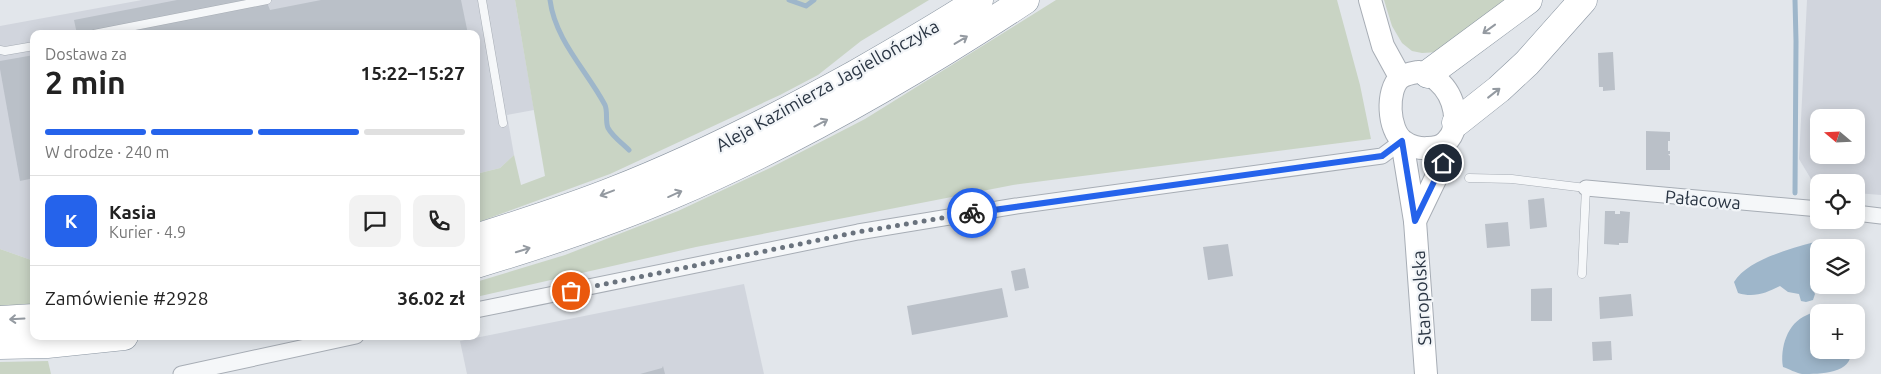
<!DOCTYPE html>
<html lang="pl">
<head>
<meta charset="utf-8">
<style>
  body { margin:0; font-family:Ubuntu,sans-serif; background:#f2f2f2; color:#222; height:100vh; display:flex; flex-direction:column; font-size:19px; white-space:nowrap }
  * { box-sizing:border-box; margin:0 }
  p { font-size:16px; color:#767676 }
  .icon { flex:none; width:28px; height:28px; fill:none; stroke:currentColor; stroke-width:2; stroke-linecap:round; stroke-linejoin:round }
  .map { position:relative; flex:1; overflow:hidden }
  .side { position:absolute; left:30px; top:30px; width:450px; height:310px; display:flex; flex-direction:column; background:#fff; border-radius:10px; box-shadow:0 2px 12px #0003 }
  .side>* { flex:none }
  .needle { width:32px; rotate:289deg }
  .fabs { position:absolute; left:1810px; top:109px; display:grid; gap:10px }
  .fabs a { display:grid; place-items:center; width:55px; height:55px; border-radius:10px; background:#fff; box-shadow:0 2px 12px #0003; font-size:25px }
  .pin { position:absolute; display:grid; place-items:center; width:42px; height:42px; color:#fff; margin:-21px; border:2px solid #fff; border-radius:50%; box-shadow:0 1px 5px #0007 }
  .courier { position:absolute; display:grid; place-items:center; width:50px; height:50px; margin:-25px; border:4px solid #2563eb; border-radius:50%; background:#fff; color:#222; box-shadow:0 1px 6px #0007 }
  .headline em { font-style:normal; font-weight:700 }
  .headline div { display:flex; flex-direction:column-reverse }
  .headline { display:flex; align-items:center; justify-content:space-between; height:85px; padding:0 15px }
  h1 { font-size:32px; font-weight:700; line-height:38px }
  .bar { display:grid; grid-template-columns:repeat(4,1fr); gap:8px 5px; align-content:center; height:60px; padding:0 15px }
  .bar i { height:6px; border-radius:4px; background:#e0e0e0 }
  .bar .current { background:#2563eb }
  .bar p { grid-column:span 4 }
  .line { display:flex; align-items:center; gap:12px; padding:0 15px; border-top:1px solid #e0e0e0 }
  .line div { flex:1 }
  .round { display:grid; place-items:center; flex:none; width:52px; height:52px; border-radius:10px; background:#f2f2f2 }
  .map>svg:first-child { display:block }
  .built { fill:#d1d5dd; fill-rule:evenodd }
  .green { fill:#c9d4c4 }
  .water { fill:#9eb6ca }
  .lines { fill:none; stroke-linecap:round; stroke-linejoin:round }
  .stream { stroke:#9eb6ca; stroke-width:5 }
  .building { fill:#bac0c8 }
  .service-casing { stroke:#a7adb5; stroke-width:9 }
  .minor-casing { stroke:#a7adb5; stroke-width:17 }
  .secondary-casing { stroke:#a7adb5; stroke-width:24 }
  .motorway-casing { stroke:#8a95a1; stroke-width:29 }
  .service { stroke:#f5f7f9; stroke-width:8 }
  .minor { stroke:#f5f7f9; stroke-width:15 }
  .secondary { stroke:#fff; stroke-width:22 }
  .motorway { stroke:#fff; stroke-width:28 }
  .oneway { stroke:#949aa1 }
  .done { stroke:#6a737e; stroke-width:5; stroke-dasharray:0 9 }
  .route { stroke:#2563eb; stroke-width:6 }
  .labels { text-anchor:middle; dominant-baseline:central; stroke-width:4.5; stroke-linejoin:round; paint-order:stroke }
  .street-label { font-size:18px; fill:#2a3543; stroke:#f2f5f8 }
</style>
</head>
<body>
<div class="map">
<svg width="1881" height="374" viewBox="0 0 1881 374">
  <rect width="100%" height="100%" fill="#e2e6eb"/>
  <!-- built -->
  <g class="built">
    <polygon points="142,0 515,0 534,110 507,115 514,155 500,168 476,174 476,34 34,34 34,261 0,249 0,26"/>
    <path d="M1807 0H1881V195L1856 193V182H1819V189H1817L1799 159ZM1819 118H1856V155H1819Z"/>
    <polygon points="744,284 764,374 467,374 460,341"/>
  </g>
  <!-- green -->
  <g class="green">
    <polygon points="515,0 929,0 861,41 818,75 780,95 610,174 476,223 476,174 500,168 514,155 521,185 545,176"/>
    <polygon points="1056,0 1337,0 1360,85 1371,139 1013,185 696,247 476,297 476,282 565,255 678,211 772,167 865,119"/>
    <polygon points="1384,0 1516,0 1439,52 1422,53 1412,51 1402,43 1392,26"/>
    <polygon points="0,249 34,261 34,305 0,306"/>
    <polygon points="48,361 51,374 0,374 0,362"/>
  </g>
  <!-- water -->
  <g class="water">
    <path d="M1818 241 1830 242 1834 247 1819 248V275L1810 284 1815 294 1813 300 1806 302 1801 301 1799 294 1788 292 1780 286C1766 293 1754 298 1738 293L1734 282C1748 259 1793 248 1818 241Z"/>
    <path d="M1819 313V350H1851C1853 374 1820 374 1802 374 1796 373 1789 369 1783 367 1780 348 1787 323 1807 315 1810 313 1815 313 1819 313Z"/>
  </g>
  <g class="lines">
    <!-- stream -->
    <g class="stream">
      <path d="M550 0C555 40 587 71 605 105 608 112 605 121 608 128 613 137 622 143 629 150"/>
      <polyline points="789,0 806,6 814,0"/>
      <polyline points="1795,193 1796,41 1795,0"/>
    </g>
  </g>
  <!-- building -->
  <g class="building">
    <polygon points="177,0 266,0 270,10 321,0 461,0 468,34 77,34 74,20"/>
    <polygon points="1613,52 1615,90 1603,91 1603,87 1599,87 1598,53"/>
    <polygon points="34,55 34,178 20,181 0,69 0,61"/>
    <polygon points="1646,131 1670,132 1670,141 1668,141 1668,151 1670,151 1670,154 1668,154 1670,156 1670,170 1646,170"/>
    <polygon points="1544,198 1547,227 1530,229 1528,200"/>
    <polygon points="1605,211 1615,211 1615,214 1620,214 1620,211 1630,212 1628,243 1619,243 1619,245 1604,244"/>
    <polygon points="1508,222 1510,246 1487,248 1485,224"/>
    <polygon points="1228,244 1233,276 1208,280 1203,247"/>
    <polygon points="1025,268 1029,288 1015,291 1011,271"/>
    <polygon points="1002,288 1008,317 912,335 907,306"/>
    <polygon points="1552,288 1552,321 1531,321 1531,289"/>
    <polygon points="1631,294 1633,316 1600,319 1599,297"/>
    <polygon points="1611,341 1612,360 1593,361 1592,342"/>
    <polygon points="663,366 665,374 640,374 662,368"/>
  </g>
  <g class="lines">
    <defs>
      <g id="service">
        <polyline points="482,0 503,123"/>
        <polyline points="94,34 267,0"/>
        <polyline points="0,50 5,51 34,46"/>
        <polyline points="1469,178 1512,179 1586,188 1582,274"/>
      </g>
      <g id="minor">
        <polyline points="1586,188 1819,209"/>
        <polyline points="1856,213 1881,216"/>
        <polyline points="476,310 858,232 1016,206 1382,156 1402,141"/>
        <polyline points="181,374 356,336"/>
      </g>
      <g id="secondary">
        <polyline points="1370,0 1383,46 1400,77"/>
        <path d="M1418 72C1425 73 1433 75 1438 81 1454 95 1463 126 1446 142 1441 147 1434 148 1428 148 1420 149 1409 146 1403 141 1388 130 1386 90 1400 78 1405 74 1412 73 1418 72Z"/>
        <polyline points="1402,141 1415,221 1426,374"/>
        <polyline points="1415,221 1443,163 1445,143"/>
      </g>
      <g id="motorway">
        <polyline points="1428,74 1528,0"/>
        <polyline points="1456,123 1499,89 1527,63 1583,0"/>
        <path d="M476 238C522 223 568 209 613 191 695 159 774 119 852 76 894 52 938 27 979 0"/>
        <path d="M476 264C543 244 608 223 672 195 796 142 913 74 1025 0"/>
        <polyline points="0,320 34,318"/>
        <polyline points="0,345 47,344 124,336"/>
      </g>
    </defs>
    <!-- service casing -->
    <use href="#service" class="service-casing"/>
    <!-- minor casing -->
    <use href="#minor" class="minor-casing"/>
    <!-- secondary casing -->
    <use href="#secondary" class="secondary-casing"/>
    <!-- motorway casing -->
    <use href="#motorway" class="motorway-casing"/>
    <!-- service -->
    <use href="#service" class="service"/>
    <!-- minor -->
    <use href="#minor" class="minor"/>
    <!-- secondary -->
    <use href="#secondary" class="secondary"/>
    <!-- motorway -->
    <use href="#motorway" class="motorway"/>
  </g>
  <!-- one-way arrows -->
  <defs><path id="oneway-shaft" d="M-6 0H5M1.5-3L5.5 0L1.5 3" fill="none" stroke-width="1.6" stroke-linecap="round" stroke-linejoin="round" transform="scale(1.25)"/></defs>
  <g class="oneway">
    <use href="#oneway-shaft" transform="translate(1489 29) rotate(144)"/>
    <use href="#oneway-shaft" transform="translate(961 40) rotate(-31)"/>
    <use href="#oneway-shaft" transform="translate(1494 93) rotate(-38)"/>
    <use href="#oneway-shaft" transform="translate(821 123) rotate(-28)"/>
    <use href="#oneway-shaft" transform="translate(607 193) rotate(159)"/>
    <use href="#oneway-shaft" transform="translate(675 194) rotate(-24)"/>
    <use href="#oneway-shaft" transform="translate(523 250) rotate(-17)"/>
    <use href="#oneway-shaft" transform="translate(17 319) rotate(177)"/>
  </g>
  <g class="lines">
    <!-- done -->
    <polyline class="done" points="571,291 858,232 972,213"/>
    <!-- route -->
    <polyline class="route" points="972,213 1382,156 1402,141 1415,221 1443,163"/>
  </g>
  <g class="labels">
    <!-- street labels -->
    <g class="street-label">
      <text transform="translate(827 85) rotate(-29)">Aleja Kazimierza Jagiellończyka</text>
      <text transform="translate(1703 199) rotate(5)">Pałacowa</text>
      <text transform="translate(1421 298) rotate(-94)">Staropolska</text>
    </g>
  </g>
</svg>
<div class="fabs">
<a><svg class="needle" viewBox="-14 -14 28 28"><path d="M0-13l5 13h-10z" fill="#e53935"/><path d="M0 13l5-13h-10z" fill="#767676"/></svg></a>
<a><svg class="icon" aria-label="locate" viewBox="0 0 24 24"><circle cx="12" cy="12" r="6"/><path d="M12 2v4M12 18v4M2 12h4M18 12h4"/></svg></a>
<a><svg class="icon" aria-label="layers" viewBox="0 0 24 24"><path d="M12 4l9 5-9 5-9-5zM3 14l9 5 9-5"/></svg></a>
<a>+</a>
</div>
<div class="pin" style="left:571px;top:291px;background:#ea580c"><svg class="icon" aria-label="bag" viewBox="0 0 24 24"><path d="M5 8h14l-1 12H6zM9 8a3 3 0 0 1 6 0"/></svg></div>
<div class="pin" style="left:1443px;top:163px;background:#1f2937"><svg class="icon" aria-label="home" viewBox="0 0 24 24"><path d="M3 11l9-7 9 7M6 9v11h12V9"/></svg></div>
<div class="courier" style="left:972px;top:213px"><svg class="icon" aria-label="bike" viewBox="0 0 24 24"><circle cx="6" cy="16" r="4"/><circle cx="18" cy="16" r="4"/><path d="M6 16l4-8h5l3 8M10 8l3 8H6M13 5h3"/></svg></div>
<section class="side">
<div class="headline"><div><h1>2 min</h1><p>Dostawa za</p></div><em>15:22–15:27</em></div>
<div class="bar"><i class="current"></i><i class="current"></i><i class="current"></i><i></i><p>W drodze · 240 m</p></div>
<div class="line" style="height:90px"><b class="round" style="background:#2563eb;color:#fff">K</b><div><b>Kasia</b><p>Kurier · 4.9</p></div><a class="round"><svg class="icon" aria-label="chat" viewBox="0 0 24 24"><path d="M4 5h16v11H9l-5 4z"/></svg></a><a class="round"><svg class="icon" aria-label="phone" viewBox="0 0 24 24"><path d="M5 4h4l2 5-3 2q2 4 5 5l2-3 5 2v4C11 20 4 13 5 4z"/></svg></a></div>
<div class="line" style="height:65px"><div>Zamówienie #2928</div><b>36.02 zł</b></div>
</section>
</div>
</body>
</html>
